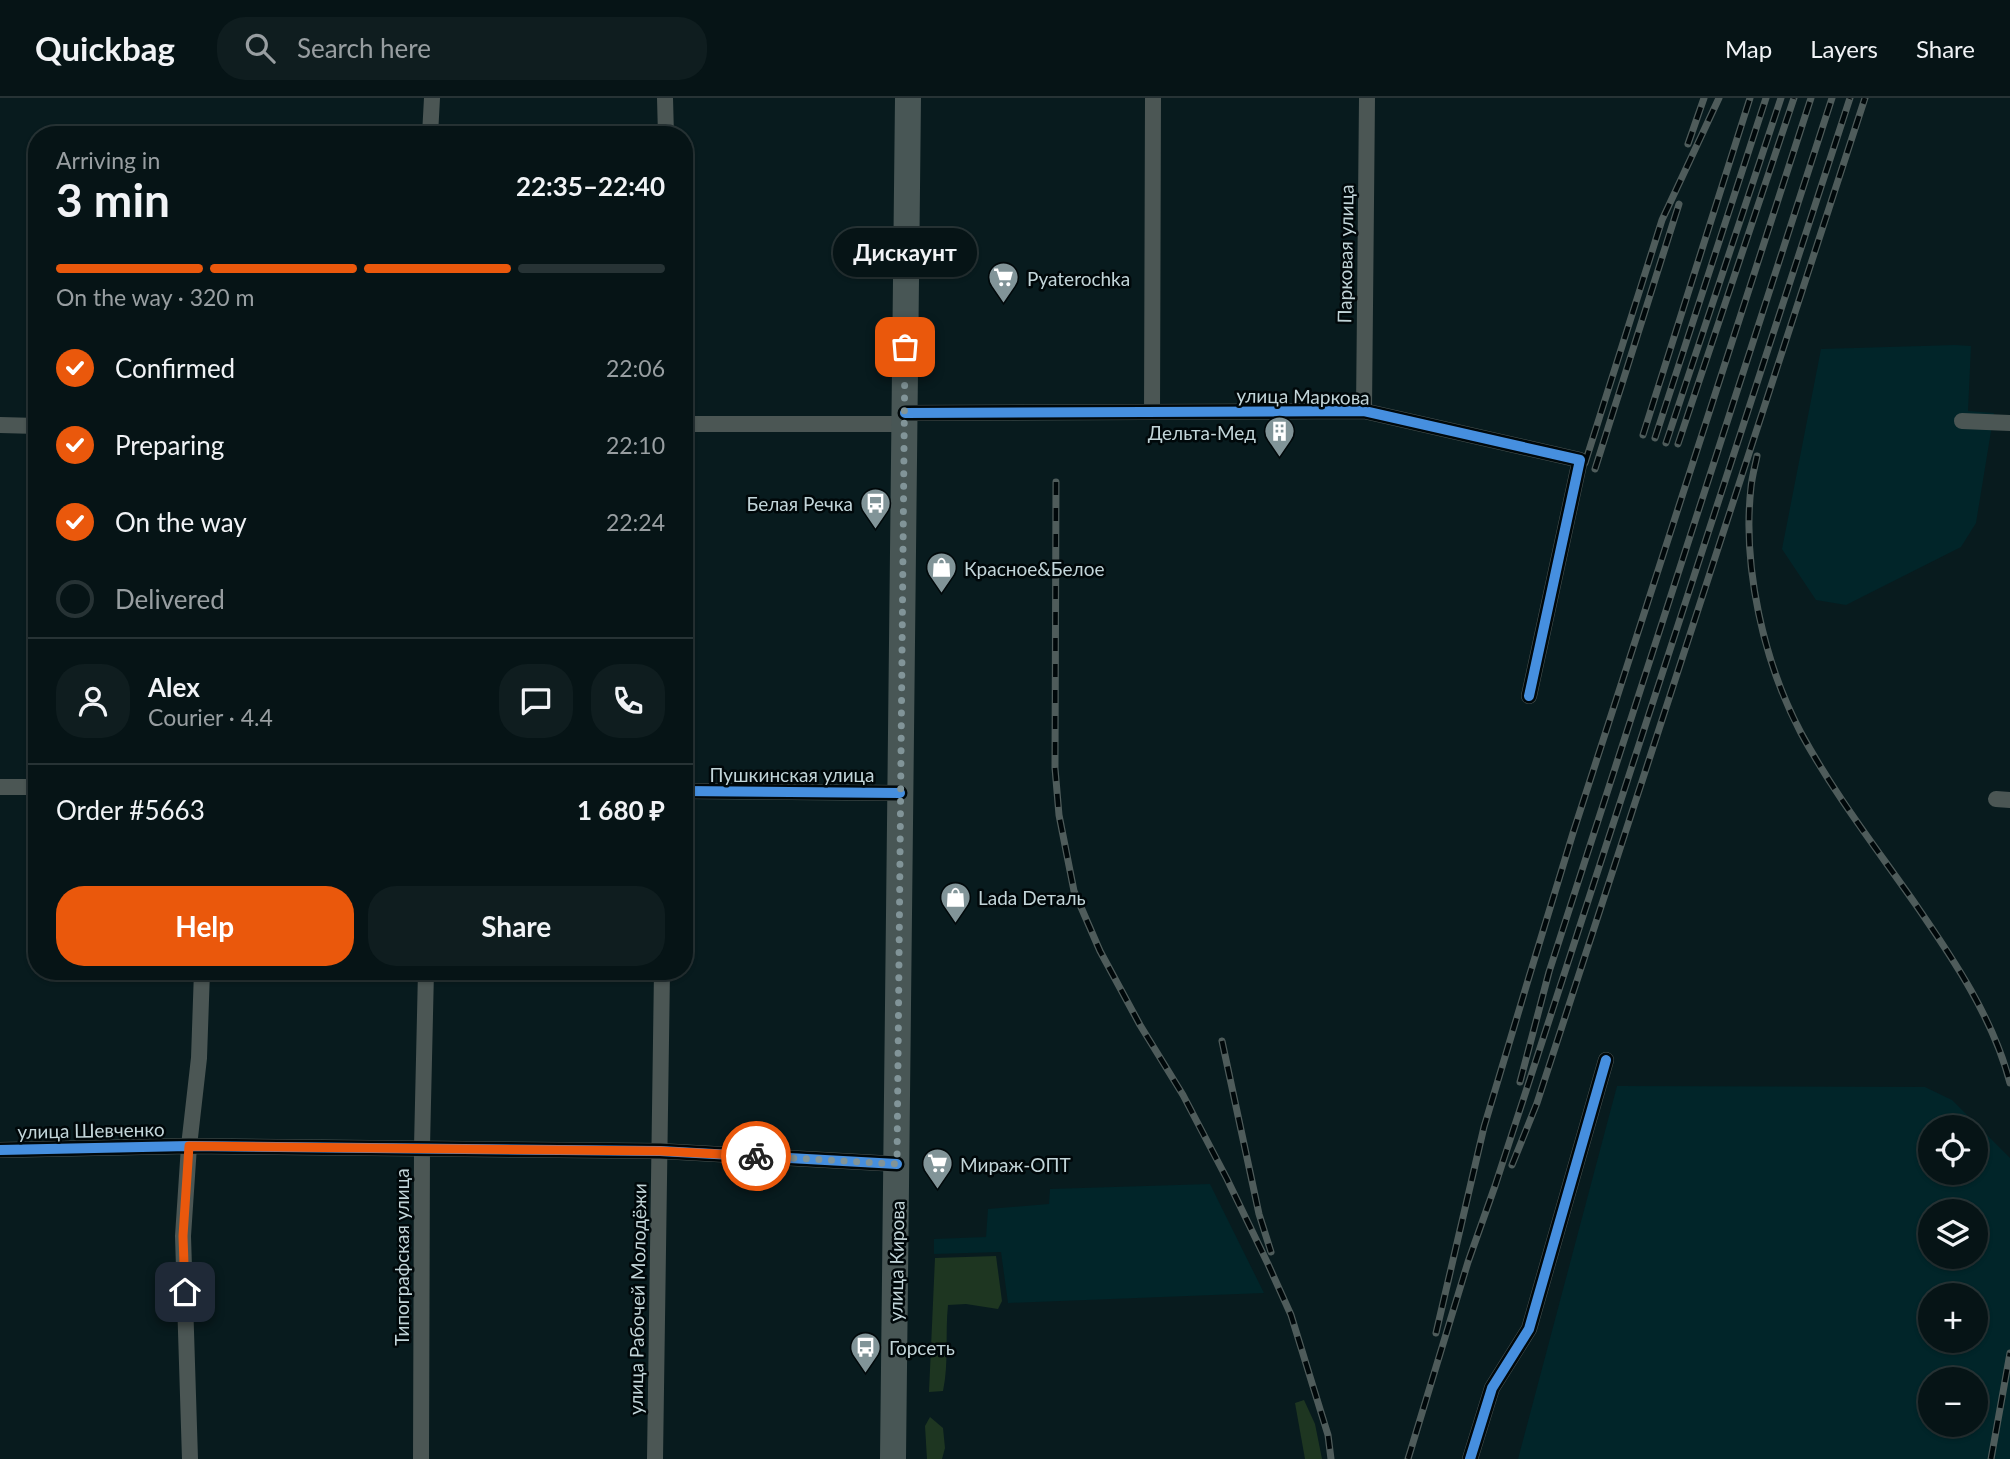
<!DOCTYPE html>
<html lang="en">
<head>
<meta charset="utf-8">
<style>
  body { margin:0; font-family:Lato,sans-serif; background:#0f1d1f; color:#f1f3f6; height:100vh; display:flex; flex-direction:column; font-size:26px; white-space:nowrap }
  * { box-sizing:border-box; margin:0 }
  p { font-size:23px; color:#989ea1 }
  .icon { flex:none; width:38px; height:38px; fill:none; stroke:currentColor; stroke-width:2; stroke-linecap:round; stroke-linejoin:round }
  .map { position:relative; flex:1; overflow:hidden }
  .panel { position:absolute; left:28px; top:28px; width:665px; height:854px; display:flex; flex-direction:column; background:#061416; border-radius:28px; box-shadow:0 2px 5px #0004,0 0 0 2px #273335 }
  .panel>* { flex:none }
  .controls { position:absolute; left:1918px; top:1017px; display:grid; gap:14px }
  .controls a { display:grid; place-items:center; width:70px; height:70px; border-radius:50%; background:#061416; box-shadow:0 2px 5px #0004,0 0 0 2px #273335; font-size:35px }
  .pin { position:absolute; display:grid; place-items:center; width:60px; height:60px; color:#fff; margin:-30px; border-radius:14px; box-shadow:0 4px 10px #0006 }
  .courier { position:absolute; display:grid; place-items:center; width:70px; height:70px; margin:-35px; border:5px solid #ea580c; border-radius:50%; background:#fff; color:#222; box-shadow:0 2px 9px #0007 }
  .bubble { position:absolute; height:49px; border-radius:24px; background:#061416; box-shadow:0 2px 5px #0004,0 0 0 2px #273335; font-size:23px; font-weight:700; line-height:49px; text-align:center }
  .overview em { font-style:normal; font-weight:700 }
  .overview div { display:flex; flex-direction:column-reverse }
  .overview { display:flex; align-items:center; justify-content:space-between; height:119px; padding:0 28px }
  h1 { font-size:46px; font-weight:700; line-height:52px }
  .bar { display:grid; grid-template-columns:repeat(4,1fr); gap:10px 7px; align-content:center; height:84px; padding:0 28px }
  .bar i { height:9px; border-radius:5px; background:#273335 }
  .bar .current { background:#ea580c }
  .bar p { grid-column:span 4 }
  .line { display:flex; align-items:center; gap:18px; padding:0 28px; border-top:2px solid #273335 }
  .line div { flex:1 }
  .round { display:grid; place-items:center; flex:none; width:74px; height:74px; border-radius:28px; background:#0f1d1f }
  ol { padding:0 28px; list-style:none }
  li { display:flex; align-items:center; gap:21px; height:77px }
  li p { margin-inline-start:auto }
  li .icon { padding:7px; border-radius:50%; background:#ea580c; color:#fff; stroke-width:4 }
  li:last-child { color:#989ea1 }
  li i { width:38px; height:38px; border:4px solid #273335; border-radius:50% }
  .primary-button { display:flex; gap:14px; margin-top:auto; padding:14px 28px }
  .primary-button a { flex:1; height:80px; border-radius:28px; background:#ea580c; color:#fff; font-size:28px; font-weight:700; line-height:80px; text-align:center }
  .primary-button a+a { background:#0f1d1f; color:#f1f3f6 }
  header { display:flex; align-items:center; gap:42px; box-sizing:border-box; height:98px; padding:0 35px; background:#061416; border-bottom:2px solid #273335 }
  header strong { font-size:33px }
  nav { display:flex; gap:38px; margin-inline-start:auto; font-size:24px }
  .search { width:490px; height:63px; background:#0f1d1f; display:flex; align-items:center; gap:18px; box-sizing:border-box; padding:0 24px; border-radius:28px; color:#989ea1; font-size:26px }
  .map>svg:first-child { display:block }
  .built { fill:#012529; fill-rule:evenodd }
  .green { fill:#1e3621 }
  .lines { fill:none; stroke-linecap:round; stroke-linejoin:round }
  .street { stroke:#4b5654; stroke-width:16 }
  .primary { stroke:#485655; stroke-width:26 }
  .rail-casing { stroke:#4f5c5b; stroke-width:7 }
  .rail { stroke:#00080a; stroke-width:4.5; stroke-dasharray:13; stroke-linecap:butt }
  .cycleway-casing { stroke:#00080a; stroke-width:15 }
  .cycleway { stroke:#468fdf; stroke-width:10 }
  .done { stroke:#819498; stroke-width:7; stroke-dasharray:0 12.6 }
  .route { stroke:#ea580c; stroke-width:9 }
  .labels { text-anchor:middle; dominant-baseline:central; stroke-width:5; stroke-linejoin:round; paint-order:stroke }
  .street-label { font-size:19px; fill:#c2d5d9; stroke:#00080a }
  .poi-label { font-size:19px; fill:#c2d5d9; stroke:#00080a; text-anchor:start }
</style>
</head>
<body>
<header>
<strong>Quickbag</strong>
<div class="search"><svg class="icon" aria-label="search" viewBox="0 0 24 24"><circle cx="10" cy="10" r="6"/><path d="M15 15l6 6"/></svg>Search here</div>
<nav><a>Map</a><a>Layers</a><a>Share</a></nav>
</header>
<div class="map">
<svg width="2010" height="1361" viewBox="0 0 2010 1361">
  <rect width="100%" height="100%" fill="#081b1e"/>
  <!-- built -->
  <g class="built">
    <polygon points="1955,247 1971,248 1968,313 1994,315 1976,425 1961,449 1846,507 1816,502 1782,451 1821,251"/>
    <path d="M1617 988 1925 989 1952 1002 2010 1060V1361H1518ZM1930 1029H1976V1074H1930ZM1976 1113V1158H1930V1113ZM1930 1197H1976V1242H1930ZM1930 1281H1976V1326H1930Z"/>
    <polygon points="1210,1086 1264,1195 1008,1205 1001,1154 934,1156 934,1141 986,1139 988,1111 1049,1106 1050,1091"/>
  </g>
  <!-- green -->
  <g class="green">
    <path d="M996 1158 1002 1203 998 1211 966 1206 948 1207C945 1236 949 1265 943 1293L929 1294 935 1160Z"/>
    <polygon points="1304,1302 1315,1326 1322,1361 1305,1361 1295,1305"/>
    <polygon points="930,1319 943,1330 945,1350 942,1361 927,1361 925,1328"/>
  </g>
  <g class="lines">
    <!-- street -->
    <g class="street">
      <polyline points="665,0 666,37"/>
      <polyline points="430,37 432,0"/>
      <polyline points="1364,313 1367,0"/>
      <polyline points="1152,314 1153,0"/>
      <polyline points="905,315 1364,313 1580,362 1529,598"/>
      <polyline points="1962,323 2010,325"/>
      <polyline points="684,326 904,326"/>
      <polyline points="0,327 37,328"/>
      <polyline points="0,689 37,689"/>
      <polyline points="684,693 900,695"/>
      <polyline points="1996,701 2010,702"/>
      <polyline points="0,1052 189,1048 660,1053 897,1066"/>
      <polyline points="190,1361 183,1138 189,1048 199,960 202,873"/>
      <polyline points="421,1361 422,1049 426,873"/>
      <polyline points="655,1361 662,873"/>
      <polyline points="1470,1361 1492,1290 1529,1231 1606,962"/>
    </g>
    <!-- primary -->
    <polyline class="primary" points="893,1361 908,0"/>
    <defs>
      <g id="rail">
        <polyline points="1688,46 1704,0"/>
        <polyline points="1643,337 1750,0"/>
        <polyline points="1655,340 1766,0"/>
        <polyline points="1666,345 1781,0"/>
        <polyline points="1678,346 1794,0"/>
        <path d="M1757 358C1755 368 1752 379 1751 389 1742 469 1764 565 1801 635 1834 696 1877 751 1916 807 1954 862 1993 920 2010 985"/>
        <polyline points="1585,365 1662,122 1719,0"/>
        <polyline points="1595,371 1679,106"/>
        <polyline points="1056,384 1055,670 1059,717 1074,793 1100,853 1140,927 1183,997 1227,1081 1268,1166 1291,1217 1328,1337 1331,1361"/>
        <polyline points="1222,943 1259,1116 1271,1154"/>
        <polyline points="1520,984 1549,874 1832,0"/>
        <polyline points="1512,1067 1537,1005 1865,0"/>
        <polyline points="1436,1235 1484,1029 1529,879 1573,735 1811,0"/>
        <polyline points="1408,1361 1468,1164 1495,1088 1850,0"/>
        <polyline points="1991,1361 2010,1255"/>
      </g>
    </defs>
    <!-- rail casing -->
    <use href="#rail" class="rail-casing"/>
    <!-- rail -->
    <use href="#rail" class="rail"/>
    <defs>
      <g id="cycleway">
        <polyline points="905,315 1364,313 1580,362 1529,598"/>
        <polyline points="684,693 900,695"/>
        <polyline points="0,1052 189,1048 660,1053 897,1066"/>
        <polyline points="1470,1361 1492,1290 1529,1231 1606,962"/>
      </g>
    </defs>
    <!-- cycleway casing -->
    <use href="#cycleway" class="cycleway-casing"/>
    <!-- cycleway -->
    <use href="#cycleway" class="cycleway"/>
  </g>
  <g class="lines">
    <!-- done -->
    <polyline class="done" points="756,1058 897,1066 905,249"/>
    <!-- route -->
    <polyline class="route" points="185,1194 183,1138 189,1048 660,1053 756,1058"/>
  </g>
  <!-- icons -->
  <defs>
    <symbol id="supermarket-pin" viewBox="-11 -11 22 30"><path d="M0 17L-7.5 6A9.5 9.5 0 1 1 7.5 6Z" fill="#819498" stroke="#00080a"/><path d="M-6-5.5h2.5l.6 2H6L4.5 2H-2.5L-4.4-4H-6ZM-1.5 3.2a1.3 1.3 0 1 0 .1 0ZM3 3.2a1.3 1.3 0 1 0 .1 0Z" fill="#fff"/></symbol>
    <symbol id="building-pin" viewBox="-11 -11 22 30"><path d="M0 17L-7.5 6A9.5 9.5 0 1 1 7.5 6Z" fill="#819498" stroke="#00080a"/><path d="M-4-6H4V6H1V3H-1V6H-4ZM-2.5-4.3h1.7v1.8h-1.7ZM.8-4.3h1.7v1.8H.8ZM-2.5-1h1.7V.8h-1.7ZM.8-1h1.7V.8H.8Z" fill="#fff"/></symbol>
    <symbol id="bus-pin" viewBox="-11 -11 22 30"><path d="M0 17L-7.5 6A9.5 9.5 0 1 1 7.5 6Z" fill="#819498" stroke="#00080a"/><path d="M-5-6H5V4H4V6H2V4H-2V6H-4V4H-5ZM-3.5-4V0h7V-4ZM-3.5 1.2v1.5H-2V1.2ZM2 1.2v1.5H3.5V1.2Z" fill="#fff"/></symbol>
    <symbol id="shop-pin" viewBox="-11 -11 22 30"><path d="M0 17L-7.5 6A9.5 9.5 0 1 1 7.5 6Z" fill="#819498" stroke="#00080a"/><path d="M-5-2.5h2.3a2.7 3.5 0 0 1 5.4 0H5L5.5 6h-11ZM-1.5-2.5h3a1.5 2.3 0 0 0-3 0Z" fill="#fff"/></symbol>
  </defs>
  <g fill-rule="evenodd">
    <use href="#supermarket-pin" x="986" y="162" width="35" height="47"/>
    <use href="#building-pin" x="1262" y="316" width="35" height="47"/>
    <use href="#bus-pin" x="858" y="388" width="35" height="47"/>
    <use href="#shop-pin" x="924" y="452" width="35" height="47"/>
    <use href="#shop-pin" x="938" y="782" width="35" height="47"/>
    <use href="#supermarket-pin" x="920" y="1048" width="35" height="47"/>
    <use href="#bus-pin" x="848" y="1232" width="35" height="47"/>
  </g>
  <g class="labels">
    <!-- street labels -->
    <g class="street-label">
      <text transform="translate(1345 156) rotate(-89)">Парковая улица</text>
      <text transform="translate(1303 298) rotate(1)">улица Маркова</text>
      <text x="792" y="676">Пушкинская улица</text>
      <text transform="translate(91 1032) rotate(-1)">улица Шевченко</text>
      <text transform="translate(401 1159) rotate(-90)">Типографская улица</text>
      <text transform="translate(896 1163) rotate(-89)">улица Кирова</text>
      <text transform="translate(637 1201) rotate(-89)">улица Рабочей Молодёжи</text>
    </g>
    <!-- poi labels -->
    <g class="poi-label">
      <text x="1027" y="180">Pyaterochka</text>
      <text x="1256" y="334" text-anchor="end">Дельта-Мед</text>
      <text x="853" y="405" text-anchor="end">Белая Речка</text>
      <text x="964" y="470">Красное&amp;Белое</text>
      <text x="978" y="799">Lada Dеталь</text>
      <text x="960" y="1066">Мираж-ОПТ</text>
      <text x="889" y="1249">Горсеть</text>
    </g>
  </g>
</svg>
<div class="controls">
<a><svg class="icon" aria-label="locate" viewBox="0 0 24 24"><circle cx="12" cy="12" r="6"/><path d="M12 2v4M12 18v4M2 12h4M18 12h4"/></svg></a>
<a><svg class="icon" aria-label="layers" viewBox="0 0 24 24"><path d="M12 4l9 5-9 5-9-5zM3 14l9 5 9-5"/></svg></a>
<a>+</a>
<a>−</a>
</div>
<div class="pin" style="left:905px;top:249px;background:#ea580c"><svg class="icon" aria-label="bag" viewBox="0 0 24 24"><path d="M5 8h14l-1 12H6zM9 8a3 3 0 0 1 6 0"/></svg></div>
<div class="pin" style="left:185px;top:1194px;background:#1f2937"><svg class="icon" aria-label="home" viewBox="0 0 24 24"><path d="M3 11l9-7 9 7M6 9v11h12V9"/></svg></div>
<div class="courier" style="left:756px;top:1058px"><svg class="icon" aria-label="bike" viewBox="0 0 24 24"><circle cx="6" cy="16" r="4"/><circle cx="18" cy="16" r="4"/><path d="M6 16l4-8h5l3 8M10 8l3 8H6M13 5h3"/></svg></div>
<div class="bubble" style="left:833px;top:130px;width:144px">Дискаунт</div>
<section class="panel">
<div class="overview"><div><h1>3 min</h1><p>Arriving in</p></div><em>22:35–22:40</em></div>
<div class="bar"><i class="current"></i><i class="current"></i><i class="current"></i><i></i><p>On the way · 320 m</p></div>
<ol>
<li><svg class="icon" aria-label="check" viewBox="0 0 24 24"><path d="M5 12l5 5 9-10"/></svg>Confirmed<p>22:06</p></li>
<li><svg class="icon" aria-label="check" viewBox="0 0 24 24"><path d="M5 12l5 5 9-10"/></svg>Preparing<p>22:10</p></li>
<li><svg class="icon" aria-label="check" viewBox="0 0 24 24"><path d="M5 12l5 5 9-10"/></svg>On the way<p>22:24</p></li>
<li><i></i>Delivered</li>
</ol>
<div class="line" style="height:126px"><a class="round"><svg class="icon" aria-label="person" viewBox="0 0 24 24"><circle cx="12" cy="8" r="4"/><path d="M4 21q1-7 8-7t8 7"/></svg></a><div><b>Alex</b><p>Courier · 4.4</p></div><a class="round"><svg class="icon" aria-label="chat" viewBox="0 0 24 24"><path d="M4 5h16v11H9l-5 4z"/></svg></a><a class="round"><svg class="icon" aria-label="phone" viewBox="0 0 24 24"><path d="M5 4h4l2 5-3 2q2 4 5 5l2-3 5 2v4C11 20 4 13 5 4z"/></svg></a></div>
<div class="line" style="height:91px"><div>Order #5663</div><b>1 680 ₽</b></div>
<div class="primary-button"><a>Help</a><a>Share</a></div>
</section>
</div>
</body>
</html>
